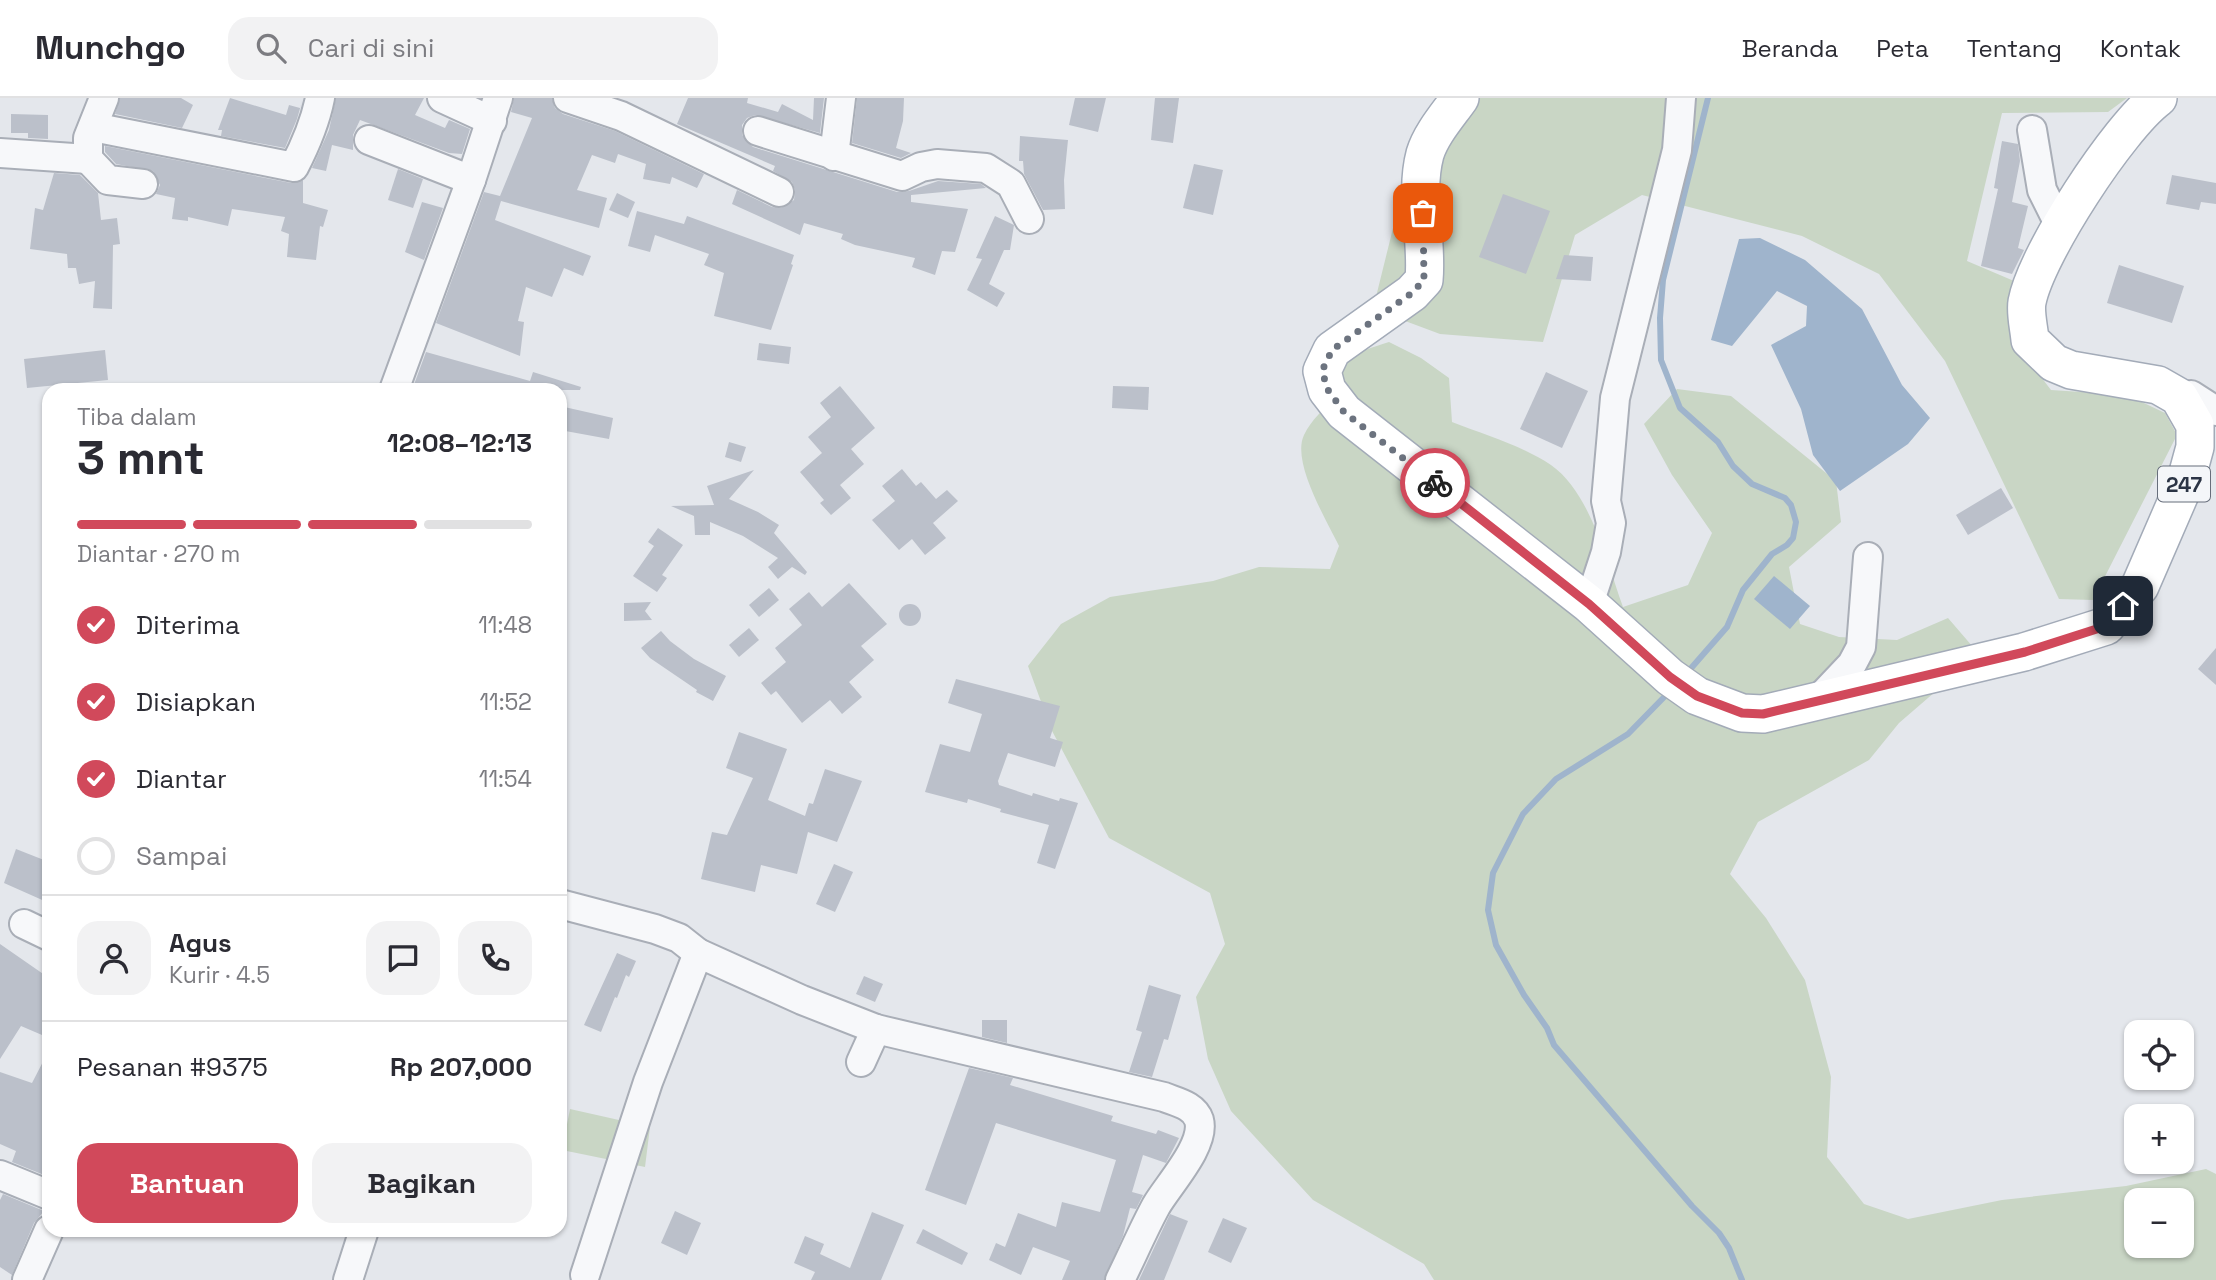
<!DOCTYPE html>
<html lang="id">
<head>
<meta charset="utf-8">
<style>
  body { margin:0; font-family:"Space Grotesk",sans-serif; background:#f2f2f3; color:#2b2b33; height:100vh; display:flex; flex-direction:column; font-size:26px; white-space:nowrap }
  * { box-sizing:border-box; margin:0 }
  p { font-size:23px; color:#7c7c81 }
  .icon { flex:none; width:38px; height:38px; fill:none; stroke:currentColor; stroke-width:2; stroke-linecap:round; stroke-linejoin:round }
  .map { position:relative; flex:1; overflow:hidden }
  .side { position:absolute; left:42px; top:285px; width:525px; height:854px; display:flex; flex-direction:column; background:#fff; border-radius:21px; box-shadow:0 2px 5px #0004 }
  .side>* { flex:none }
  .fabs { position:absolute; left:2124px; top:922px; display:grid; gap:14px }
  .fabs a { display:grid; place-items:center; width:70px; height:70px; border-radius:14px; background:#fff; box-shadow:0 2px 5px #0004; font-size:35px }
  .pin { position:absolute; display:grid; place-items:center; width:60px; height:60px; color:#fff; margin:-30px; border-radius:14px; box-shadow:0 4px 10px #0006 }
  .courier { position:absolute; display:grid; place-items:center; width:70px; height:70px; margin:-35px; border:5px solid #d1495b; border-radius:50%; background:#fff; color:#222; box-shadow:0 2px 9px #0007 }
  .headline em { font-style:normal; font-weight:700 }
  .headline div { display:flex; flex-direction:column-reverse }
  .headline { display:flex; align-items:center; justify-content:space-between; height:119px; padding:0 35px }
  h1 { font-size:46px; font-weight:700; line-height:52px }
  .bar { display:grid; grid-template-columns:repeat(4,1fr); gap:10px 7px; align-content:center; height:84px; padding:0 35px }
  .bar i { height:9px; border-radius:5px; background:#e1e1e2 }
  .bar .active { background:#d1495b }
  .bar p { grid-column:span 4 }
  .line { display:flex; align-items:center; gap:18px; padding:0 35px; border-top:2px solid #e1e1e2 }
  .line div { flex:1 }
  .round { display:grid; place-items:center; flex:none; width:74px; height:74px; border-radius:21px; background:#f2f2f3 }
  ol { padding:0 35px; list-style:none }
  li { display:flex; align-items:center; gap:21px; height:77px }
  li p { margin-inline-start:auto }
  li .icon { padding:7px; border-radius:50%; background:#d1495b; color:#fff; stroke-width:4 }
  li:last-child { color:#7c7c81 }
  li i { width:38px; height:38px; border:4px solid #e1e1e2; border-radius:50% }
  .primary-button { display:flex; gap:14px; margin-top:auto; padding:14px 35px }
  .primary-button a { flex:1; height:80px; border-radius:21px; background:#d1495b; color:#fff; font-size:28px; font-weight:700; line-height:80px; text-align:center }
  .primary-button a+a { background:#f2f2f3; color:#2b2b33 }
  header { display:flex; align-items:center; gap:42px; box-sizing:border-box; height:98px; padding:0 35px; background:#fff; border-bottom:2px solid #e1e1e2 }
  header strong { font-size:33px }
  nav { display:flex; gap:38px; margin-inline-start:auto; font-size:24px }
  .search { width:490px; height:63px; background:#f2f2f3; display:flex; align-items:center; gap:18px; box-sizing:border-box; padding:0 24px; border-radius:21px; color:#7c7c81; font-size:26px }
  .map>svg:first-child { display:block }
  .green { fill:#c9d6c5; fill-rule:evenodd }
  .water { fill:#9fb4cc }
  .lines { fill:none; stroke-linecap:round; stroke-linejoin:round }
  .stream { stroke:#9fb4cc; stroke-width:6 }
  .building { fill:#bbc0ca }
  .minor-casing { stroke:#a9aeb7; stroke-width:32 }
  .major-casing { stroke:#a3abb8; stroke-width:40 }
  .minor { stroke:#f7f8fa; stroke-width:28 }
  .major { stroke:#fff; stroke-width:37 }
  .done { stroke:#6c737f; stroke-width:7; stroke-dasharray:0 12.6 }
  .route { stroke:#d1495b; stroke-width:9 }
  .labels { text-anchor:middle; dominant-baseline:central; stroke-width:5; stroke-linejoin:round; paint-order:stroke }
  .shield { fill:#f4f6f9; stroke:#676e7b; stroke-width:2 }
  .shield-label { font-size:21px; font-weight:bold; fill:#2b3445 }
</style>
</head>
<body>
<header>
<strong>Munchgo</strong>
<div class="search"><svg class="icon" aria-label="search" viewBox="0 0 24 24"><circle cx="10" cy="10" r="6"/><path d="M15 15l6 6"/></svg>Cari di sini</div>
<nav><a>Beranda</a><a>Peta</a><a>Tentang</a><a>Kontak</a></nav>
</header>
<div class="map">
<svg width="2216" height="1182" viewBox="0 0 2216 1182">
  <rect width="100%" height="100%" fill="#e4e7ec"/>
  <!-- green -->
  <g class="green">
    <polygon points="1451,0 2127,0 2108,14 2002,15 1967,163 2014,183 2014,244 2051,292 2127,297 2165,315 2177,337 2093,502 2059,501 1945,263 1879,176 1802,138 1642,97 1575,137 1543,244 1440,236 1373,211 1396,118 1414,87 1419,25"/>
    <path d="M1389 244 1421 260 1449 280 1452 324C1485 337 1521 347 1551 367 1591 395 1607 465 1623 509L1688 487 1712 435 1672 377 1644 326 1677 291 1731 298 1836 383 1841 424 1789 469 1800 526 1839 539 1897 542 1948 520 1979 556 1899 625 1869 662 1758 724 1730 776 1766 820 1805 882 1831 979 1827 1059 1864 1106 1908 1121 2002 1102 2126 1088 2206 1071 2216 1076V1182H1434L1424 1166 1313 1102 1231 1013 1208 961 1196 899 1225 846 1210 795 1109 740 1051 631 1028 568 1061 526 1110 499 1213 483 1259 469 1330 471 1339 448C1327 423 1291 364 1304 337 1311 322 1324 311 1335 300 1338 259 1354 255 1389 244ZM2137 1102H2182V1148H2137Z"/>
    <polygon points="570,1011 650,1029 645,1069 562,1052"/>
  </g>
  <!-- water -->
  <g class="water">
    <polygon points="1760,140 1805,162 1862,211 1902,287 1930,320 1908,346 1840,393 1813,357 1801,311 1771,247 1806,228 1807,208 1777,193 1732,248 1711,242 1739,141"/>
    <polygon points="1774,478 1810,508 1790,531 1754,501"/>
  </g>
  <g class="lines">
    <!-- stream -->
    <g class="stream">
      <polyline points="1686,576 1727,529 1743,492 1772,456 1787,447 1793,440 1796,424 1791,407 1785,400 1752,386 1733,368 1718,344 1680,310 1661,262 1660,220 1663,182 1708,0"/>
      <polyline points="1671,592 1628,636 1556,681 1523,716 1493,775 1488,812 1496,847 1524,897 1547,930 1554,947 1692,1108 1719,1135 1729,1150 1742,1182"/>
    </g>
  </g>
  <!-- building -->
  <g class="building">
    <polygon points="120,0 181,0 193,7 182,30 115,16"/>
    <polygon points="230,0 286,17 289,7 300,10 303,0 297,21 285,50 221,38 222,32 218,32"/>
    <polygon points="336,0 424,0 415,17 445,30 449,22 470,31 462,56 449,55 360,22 353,37 353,52 332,47 326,73 312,70 329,32"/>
    <polygon points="514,0 552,0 555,10 563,16 615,33 704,76 697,90 672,79 670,86 643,81 646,66 618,56 615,65 592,57 577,92 607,100 599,130 501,103 495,122 591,158 583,178 564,170 552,199 526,189 518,223 524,224 520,258 436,225 484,94 500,98 532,20 511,14"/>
    <polygon points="688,0 748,0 747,5 778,14 782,6 813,22 814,0 824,0 820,35 755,17 747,20 742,27 742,37 753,49 897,94 909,93 938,83 981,86 986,90 911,97 911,104 968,111 955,154 942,153 935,177 912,169 915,160 855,147 841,141 843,136 804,125 800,137 732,106 737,92 772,109 781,110 794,102 795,92 792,84 773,73 775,68 677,26"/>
    <polygon points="857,0 904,0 903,23 896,50 911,55 901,60 852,45"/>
    <polygon points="1075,0 1106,0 1098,34 1069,27"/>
    <polygon points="1155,0 1179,0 1173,45 1151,42"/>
    <polygon points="11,16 48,17 48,41 28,40 28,35 11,35"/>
    <polygon points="1020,38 1068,42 1064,82 1065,111 1043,112 1024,76 1023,63 1019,63"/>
    <polygon points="2002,43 2018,46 2020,63 2012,104 2028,108 2018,150 2024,152 2012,176 1981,168 1998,91 1994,90"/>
    <polygon points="105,48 291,85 303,82 303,105 328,112 323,129 320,128 316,162 287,159 289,136 281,133 285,119 232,111 228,128 188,119 188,123 172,121 175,100 156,96 160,87 153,73 116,66 105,54"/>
    <polygon points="1194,66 1223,72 1213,117 1183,110"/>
    <polygon points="398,71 423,81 413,110 388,102"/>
    <polygon points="54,75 80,77 98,95 101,122 117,120 120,146 113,147 112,211 93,210 95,183 79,186 76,170 68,170 67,156 30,151 35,110 43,112"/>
    <polygon points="2172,77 2216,85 2216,106 2201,104 2199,112 2166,106"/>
    <polygon points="617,95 635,104 628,120 609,112"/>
    <polygon points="1503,96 1550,113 1526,176 1479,159"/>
    <polygon points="422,104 443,110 424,162 405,154"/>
    <polygon points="637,113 684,126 687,118 794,157 791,166 793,167 771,232 714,218 724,175 704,167 709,156 655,137 650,154 628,148"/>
    <polygon points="995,118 1014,127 1010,152 1004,152 989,186 1005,195 997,209 967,192 982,161 976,160"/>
    <polygon points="1564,157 1593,159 1591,183 1556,181"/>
    <polygon points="2119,167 2184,188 2172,225 2107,205"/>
    <polygon points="759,245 791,249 789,266 757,262"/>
    <polygon points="105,252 108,282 27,290 24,261"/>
    <polygon points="426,254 530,283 533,274 581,289 580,292 412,292"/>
    <polygon points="1546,274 1588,293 1562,350 1520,331"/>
    <polygon points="840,288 875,330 851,351 864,366 840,387 851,400 831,417 820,405 824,402 800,374 822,355 808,339 831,319 820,305"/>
    <polygon points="1113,288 1149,289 1148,312 1112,310"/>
    <polygon points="560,308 613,320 609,341 560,332"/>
    <polygon points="729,344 746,349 741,364 725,359"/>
    <polygon points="902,371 916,388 921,384 936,401 947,392 958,403 933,425 946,440 925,457 912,441 899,452 872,422 895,403 882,388"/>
    <polygon points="754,372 729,401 758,414 779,427 774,435 807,474 805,477 792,469 778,481 768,469 778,460 743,438 710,424 710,437 695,437 694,418 671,408 714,407 707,388"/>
    <polygon points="2001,390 2013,410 1968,437 1956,417"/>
    <polygon points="658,430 683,447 662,477 667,480 657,494 633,478 654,448 648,444"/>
    <polygon points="849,485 887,526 861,548 874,562 849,584 862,599 842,616 830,602 802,625 776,593 771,597 761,585 786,564 775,550 802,527 789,511 809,494 822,509"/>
    <polygon points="769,490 779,502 759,519 749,507"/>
    <polygon points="651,504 645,513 652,522 624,523 624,505"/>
    <circle cx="910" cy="517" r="11"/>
    <polygon points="749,530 759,542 739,559 729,547"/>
    <polygon points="661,533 670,543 694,561 726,578 713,603 696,594 697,592 650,560 641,550"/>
    <polygon points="2216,550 2216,587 2198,571"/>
    <polygon points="956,581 1060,608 1050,640 1063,644 1055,669 1008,655 998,683 999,687 1032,698 1033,695 1059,703 1060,700 1078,705 1055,771 1037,765 1049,727 1000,714 1001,711 968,701 967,705 925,694 940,646 970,654 982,616 948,605"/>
    <polygon points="739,634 787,651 768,702 805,718 809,705 813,706 825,671 862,683 837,744 808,734 797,776 761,767 755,794 701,781 712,734 727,737 753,680 726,670"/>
    <polygon points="16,751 49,764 49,805 4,785"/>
    <polygon points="834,766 853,774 835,814 816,806"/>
    <polygon points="0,846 49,880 49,940 21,928 0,961"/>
    <polygon points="617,855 636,863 629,879 626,877 617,900 615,899 601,934 584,927"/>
    <polygon points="864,878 883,886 875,904 856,896"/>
    <polygon points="1149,887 1181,897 1168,942 1164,941 1152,979 1129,974 1142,934 1136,932"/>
    <polygon points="982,922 1007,922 1007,945 982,939"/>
    <polygon points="49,952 49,1079 12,1064 16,1053 0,1046 0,974 32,985"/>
    <polygon points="969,970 1013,980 1010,987 1113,1018 1111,1023 1156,1036 1158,1032 1179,1040 1166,1065 1143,1057 1132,1094 1143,1097 1136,1111 1130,1110 1123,1138 1104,1182 1062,1182 1070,1163 1033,1149 1021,1177 989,1162 996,1145 1005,1149 1018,1115 1056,1129 1062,1104 1100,1114 1116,1062 996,1025 966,1107 925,1092"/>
    <polygon points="3,1096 44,1113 34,1125 12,1177 0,1169 0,1102"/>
    <polygon points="675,1113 701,1125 687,1157 661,1145"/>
    <polygon points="872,1114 904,1127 881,1182 811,1182 815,1174 794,1165 805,1138 824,1146 820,1156 850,1170"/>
    <polygon points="1170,1116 1188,1123 1164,1182 1139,1182"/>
    <polygon points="1223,1120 1247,1130 1231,1165 1208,1154"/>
    <polygon points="923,1131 968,1155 962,1167 916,1145"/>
  </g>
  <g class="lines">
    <defs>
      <g id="minor">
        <polyline points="104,0 88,40 88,61 108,82 143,86"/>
        <polyline points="442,0 492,23"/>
        <polyline points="568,0 621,18 779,94"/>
        <path d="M93 29 294 69C306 46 315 25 320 0"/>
        <polyline points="2032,32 2042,92 2061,130"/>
        <polyline points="758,33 902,78 921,69 937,66 986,70 1011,86 1029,121"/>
        <polyline points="369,42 471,82"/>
        <polyline points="0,55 88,61"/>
        <polyline points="834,58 841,0"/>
        <polyline points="394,292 471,82 498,0"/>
        <polyline points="2179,299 2191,297 2216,313"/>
        <polyline points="1589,506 1606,454 1611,425 1606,403 1615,300 1677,52 1681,0"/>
        <polyline points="1817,603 1852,566 1861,549 1868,459"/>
        <path d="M560 806 655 831 679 840 698 855 802 902 876 931 1164 999C1176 1004 1194 1007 1199 1022 1206 1047 1168 1087 1156 1108 1143 1132 1132 1158 1120 1182"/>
        <polyline points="24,826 49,838"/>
        <polyline points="861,964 876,931"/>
        <polyline points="0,1077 49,1097"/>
        <polyline points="585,1177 648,984 698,855"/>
        <polyline points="27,1182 49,1132"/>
        <polyline points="348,1182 364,1132"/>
      </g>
      <path id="major" d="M1460 0C1448 17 1431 36 1425 56 1414 97 1428 141 1424 182L1412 195 1332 252 1322 273 1327 292 1344 314 1589 506 1670 579 1697 598 1742 615 1763 616 2024 554 2106 528 2140 488 2186 382 2195 349V327L2179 299 2158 287 2071 272 2054 265 2030 242C2029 230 2025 215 2027 204 2036 156 2119 29 2158 0"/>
    </defs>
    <!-- minor casing -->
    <use href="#minor" class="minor-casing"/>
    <!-- major casing -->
    <use href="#major" class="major-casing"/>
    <!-- minor -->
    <use href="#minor" class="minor"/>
    <!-- major -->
    <use href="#major" class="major"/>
  </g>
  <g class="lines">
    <!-- done -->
    <polyline class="done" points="1423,115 1424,182 1412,195 1332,252 1322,273 1328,292 1344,314 1435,385"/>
    <!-- route -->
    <polyline class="route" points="1435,385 1589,506 1670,579 1697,598 1742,615 1763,616 2025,554 2106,528 2123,508"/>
  </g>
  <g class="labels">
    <!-- shield labels -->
    <rect class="shield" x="2158" y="368.5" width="52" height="35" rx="5"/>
    <g class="shield-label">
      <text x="2184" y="386">247</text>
    </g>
  </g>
</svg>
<div class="fabs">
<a><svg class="icon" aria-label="locate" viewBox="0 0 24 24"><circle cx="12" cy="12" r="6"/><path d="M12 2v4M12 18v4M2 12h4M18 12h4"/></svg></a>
<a>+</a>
<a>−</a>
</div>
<div class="pin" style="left:1423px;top:115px;background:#ea580c"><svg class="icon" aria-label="bag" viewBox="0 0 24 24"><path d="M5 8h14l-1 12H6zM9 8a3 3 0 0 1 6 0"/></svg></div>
<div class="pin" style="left:2123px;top:508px;background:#1f2937"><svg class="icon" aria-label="home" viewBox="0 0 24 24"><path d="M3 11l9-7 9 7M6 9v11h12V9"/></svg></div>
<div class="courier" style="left:1435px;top:385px"><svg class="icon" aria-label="bike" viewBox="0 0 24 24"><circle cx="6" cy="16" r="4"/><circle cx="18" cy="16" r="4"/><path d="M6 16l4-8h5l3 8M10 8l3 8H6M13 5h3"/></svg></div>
<section class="side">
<div class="headline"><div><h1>3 mnt</h1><p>Tiba dalam</p></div><em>12:08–12:13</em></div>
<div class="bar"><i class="active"></i><i class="active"></i><i class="active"></i><i></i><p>Diantar · 270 m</p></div>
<ol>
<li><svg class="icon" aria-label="check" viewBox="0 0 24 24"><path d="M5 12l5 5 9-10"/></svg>Diterima<p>11:48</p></li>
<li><svg class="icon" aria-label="check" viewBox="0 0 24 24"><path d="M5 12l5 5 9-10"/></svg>Disiapkan<p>11:52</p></li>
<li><svg class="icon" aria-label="check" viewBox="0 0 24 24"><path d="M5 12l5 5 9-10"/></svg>Diantar<p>11:54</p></li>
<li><i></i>Sampai</li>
</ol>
<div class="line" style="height:126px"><a class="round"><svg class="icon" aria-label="person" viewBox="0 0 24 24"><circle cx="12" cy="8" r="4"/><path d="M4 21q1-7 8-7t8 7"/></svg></a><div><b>Agus</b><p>Kurir · 4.5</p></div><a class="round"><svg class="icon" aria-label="chat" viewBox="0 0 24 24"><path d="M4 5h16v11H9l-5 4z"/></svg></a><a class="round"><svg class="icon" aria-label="phone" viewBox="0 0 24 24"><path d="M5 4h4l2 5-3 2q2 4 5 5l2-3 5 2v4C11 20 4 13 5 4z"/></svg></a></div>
<div class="line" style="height:91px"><div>Pesanan #9375</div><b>Rp 207,000</b></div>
<div class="primary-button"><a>Bantuan</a><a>Bagikan</a></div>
</section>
</div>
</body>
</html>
